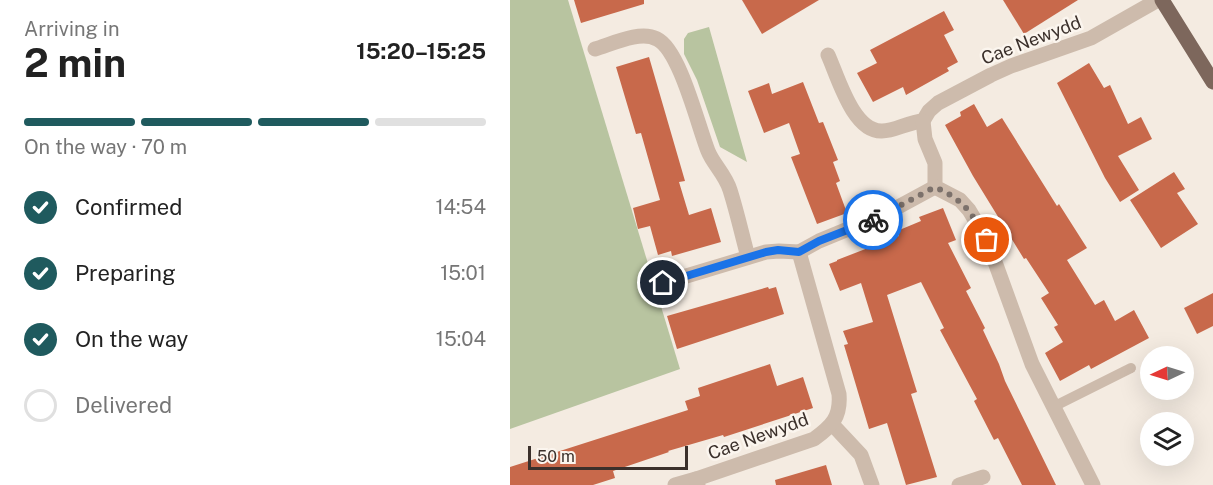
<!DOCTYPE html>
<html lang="en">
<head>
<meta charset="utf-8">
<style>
  body { margin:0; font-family:"Public Sans",sans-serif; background:#f6f6f6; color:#222; height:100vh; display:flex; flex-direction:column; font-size:22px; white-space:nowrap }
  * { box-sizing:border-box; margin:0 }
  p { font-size:20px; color:#767676 }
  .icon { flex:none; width:33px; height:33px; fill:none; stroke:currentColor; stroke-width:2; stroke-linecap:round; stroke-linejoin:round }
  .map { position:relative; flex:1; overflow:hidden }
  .side { display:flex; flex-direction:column; background:#fff; width:510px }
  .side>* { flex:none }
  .needle { width:39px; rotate:266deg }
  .controls { position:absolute; left:630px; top:346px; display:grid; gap:12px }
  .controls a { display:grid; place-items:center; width:54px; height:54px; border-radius:50%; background:#fff; box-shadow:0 6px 24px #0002; font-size:30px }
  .scale { position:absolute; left:18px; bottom:15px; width:160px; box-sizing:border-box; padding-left:6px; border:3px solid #3b302b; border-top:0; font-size:16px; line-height:21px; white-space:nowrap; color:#3b302b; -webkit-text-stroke:4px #fbf5ee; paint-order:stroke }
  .pin { position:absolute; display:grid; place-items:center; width:51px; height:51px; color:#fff; margin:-26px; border:3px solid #fff; border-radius:50%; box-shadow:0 2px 6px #0007 }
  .courier { position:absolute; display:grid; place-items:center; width:60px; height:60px; margin:-30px; border:4px solid #1a73e8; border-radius:50%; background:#fff; color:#222; box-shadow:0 2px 8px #0007 }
  .summary em { font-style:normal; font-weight:700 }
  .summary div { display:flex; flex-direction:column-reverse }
  .summary { display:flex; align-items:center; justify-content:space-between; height:102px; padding:0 24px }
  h1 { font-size:39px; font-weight:700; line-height:45px }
  .bar { display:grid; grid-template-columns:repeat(4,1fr); gap:9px 6px; align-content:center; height:72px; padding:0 24px }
  .bar i { height:8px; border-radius:4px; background:#e0e0e0 }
  .bar .active { background:#1f5a5e }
  .bar p { grid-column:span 4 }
  ol { padding:0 24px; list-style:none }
  li { display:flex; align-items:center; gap:18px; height:66px }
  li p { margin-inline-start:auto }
  li .icon { padding:6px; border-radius:50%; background:#1f5a5e; color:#fff; stroke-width:4 }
  li:last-child { color:#767676 }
  li i { width:33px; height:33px; border:3px solid #e0e0e0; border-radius:50% }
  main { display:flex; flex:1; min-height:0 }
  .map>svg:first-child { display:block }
  .green { fill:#b8c4a0 }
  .building { fill:#c8694b }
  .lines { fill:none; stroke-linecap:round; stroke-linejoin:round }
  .service { stroke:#cdbbac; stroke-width:10 }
  .minor { stroke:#cdbbac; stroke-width:15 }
  .primary { stroke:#7d675c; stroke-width:15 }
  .done { stroke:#7c716b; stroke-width:6; stroke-dasharray:0 10.8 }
  .route { stroke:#1a73e8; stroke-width:8 }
  .labels { text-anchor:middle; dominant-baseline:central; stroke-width:5; stroke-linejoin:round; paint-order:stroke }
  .street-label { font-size:18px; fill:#3b302b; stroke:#fbf5ee }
</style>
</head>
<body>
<main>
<section class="side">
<div class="summary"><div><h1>2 min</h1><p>Arriving in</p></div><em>15:20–15:25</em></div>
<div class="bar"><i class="active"></i><i class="active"></i><i class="active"></i><i></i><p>On the way · 70 m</p></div>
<ol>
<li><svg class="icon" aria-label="check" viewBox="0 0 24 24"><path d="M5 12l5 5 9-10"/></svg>Confirmed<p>14:54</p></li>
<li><svg class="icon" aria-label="check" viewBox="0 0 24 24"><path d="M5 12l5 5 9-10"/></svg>Preparing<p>15:01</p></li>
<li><svg class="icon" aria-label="check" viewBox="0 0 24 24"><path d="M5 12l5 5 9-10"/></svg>On the way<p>15:04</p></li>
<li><i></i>Delivered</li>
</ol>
</section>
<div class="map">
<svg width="703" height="485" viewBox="0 0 703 485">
  <rect width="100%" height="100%" fill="#f4ebe1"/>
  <!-- green -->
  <g class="green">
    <polygon points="0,0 58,0 170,369 0,429"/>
    <polygon points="199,27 237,162 210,147 187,80 174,54 174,39 178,33"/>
  </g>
  <!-- building -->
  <g class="building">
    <polygon points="64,0 134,0 134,4 71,23"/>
    <polygon points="232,0 309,0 252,34"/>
    <polygon points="493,0 568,0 514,34"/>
    <polygon points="434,11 444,30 434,35 448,62 437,68 439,71 396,95 393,87 363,102 347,73 367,63 360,50"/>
    <polygon points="139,57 175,181 169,182 179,215 201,208 211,242 162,256 161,251 148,255 140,226 128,229 123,208 150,200 131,133 126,134 106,67"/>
    <polygon points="579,63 594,88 600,85 618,124 631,117 642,139 608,156 629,190 610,202 595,178 547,83"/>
    <polygon points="293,82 309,123 313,122 328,160 323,162 330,181 326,183 337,213 307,224 281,157 290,154 279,123 254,133 238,91 259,83 262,94"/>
    <polygon points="464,104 477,127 492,118 547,206 549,204 577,248 557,260 585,305 594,300 605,321 624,310 639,338 581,369 579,365 550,381 535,353 553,342 544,327 548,325 531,298 539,293 516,258 514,259 463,176 435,125 451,116 450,112"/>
    <polygon points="664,172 675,189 667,193 688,224 651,248 620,200"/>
    <polygon points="433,208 446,240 438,243 461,288 456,291 475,328 473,330 489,364 495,381 546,485 512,485 488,438 484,440 464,401 467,399 430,330 434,328 411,282 377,295 407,392 401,394 427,477 396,485 377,423 359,429 334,345 338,344 333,331 363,322 351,283 330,291 319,264 327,261 327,260 389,236 387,231 411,221 409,217"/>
    <polygon points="258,287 259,289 266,287 274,314 167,349 157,316"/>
    <polygon points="703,293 703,326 687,334 674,308"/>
    <polygon points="260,364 267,386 293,377 303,408 214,437 213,435 158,451 159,452 103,471 105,478 83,485 0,485 0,467 178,410 175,401 190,396 188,388"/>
    <polygon points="316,465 322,485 266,485 265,480"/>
  </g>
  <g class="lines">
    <!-- service -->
    <polyline class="service" points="543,407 621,368"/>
    <!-- minor -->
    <g class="minor">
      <path d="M85 49C102 44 130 30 147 39 170 50 188 126 198 151 203 164 215 174 220 190 227 212 232 235 238 257"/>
      <path d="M318 55C328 77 343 132 372 131 385 131 398 122 413 121L419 111 428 103 481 75 501 66 581 38 648 0"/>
      <polyline points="413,121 415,139 425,163 425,187 450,200 459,210 477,240 522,364 583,485"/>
      <polyline points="153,283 256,252 269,251 289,252 309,241 377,213 425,187"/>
      <polyline points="322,424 351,455 362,485"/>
      <polyline points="165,485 186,479"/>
      <path d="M188 485 186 479 304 439C322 426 331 417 329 394L289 252"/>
      <polyline points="449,485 473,477"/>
    </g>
    <!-- primary -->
    <polyline class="primary" points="652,0 703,82"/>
  </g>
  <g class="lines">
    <!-- done -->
    <path class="done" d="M363 220 425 187C455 201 461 212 477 240"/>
    <!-- route -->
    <polyline class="route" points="153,283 256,252 268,250 289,252 309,241 363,220"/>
  </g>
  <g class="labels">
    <!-- street labels -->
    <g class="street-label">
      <text transform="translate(521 40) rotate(-21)">Cae Newydd</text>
      <text transform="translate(248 436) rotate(-20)">Cae Newydd</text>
    </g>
  </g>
</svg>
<div class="controls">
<a><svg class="needle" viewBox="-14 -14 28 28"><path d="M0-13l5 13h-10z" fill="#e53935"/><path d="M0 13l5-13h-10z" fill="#767676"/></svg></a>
<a><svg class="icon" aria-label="layers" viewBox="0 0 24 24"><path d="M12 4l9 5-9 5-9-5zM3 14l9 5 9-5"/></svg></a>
</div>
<div class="scale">50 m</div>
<div class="pin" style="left:477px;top:240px;background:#ea580c"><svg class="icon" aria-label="bag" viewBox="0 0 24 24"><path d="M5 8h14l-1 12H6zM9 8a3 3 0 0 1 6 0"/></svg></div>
<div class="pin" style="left:153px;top:283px;background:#1f2937"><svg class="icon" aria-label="home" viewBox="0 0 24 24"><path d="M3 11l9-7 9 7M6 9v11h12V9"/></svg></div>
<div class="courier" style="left:363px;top:220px"><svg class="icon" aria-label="bike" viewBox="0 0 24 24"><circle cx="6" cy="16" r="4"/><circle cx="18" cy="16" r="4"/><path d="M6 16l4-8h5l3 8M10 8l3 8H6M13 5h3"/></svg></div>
</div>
</main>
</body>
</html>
